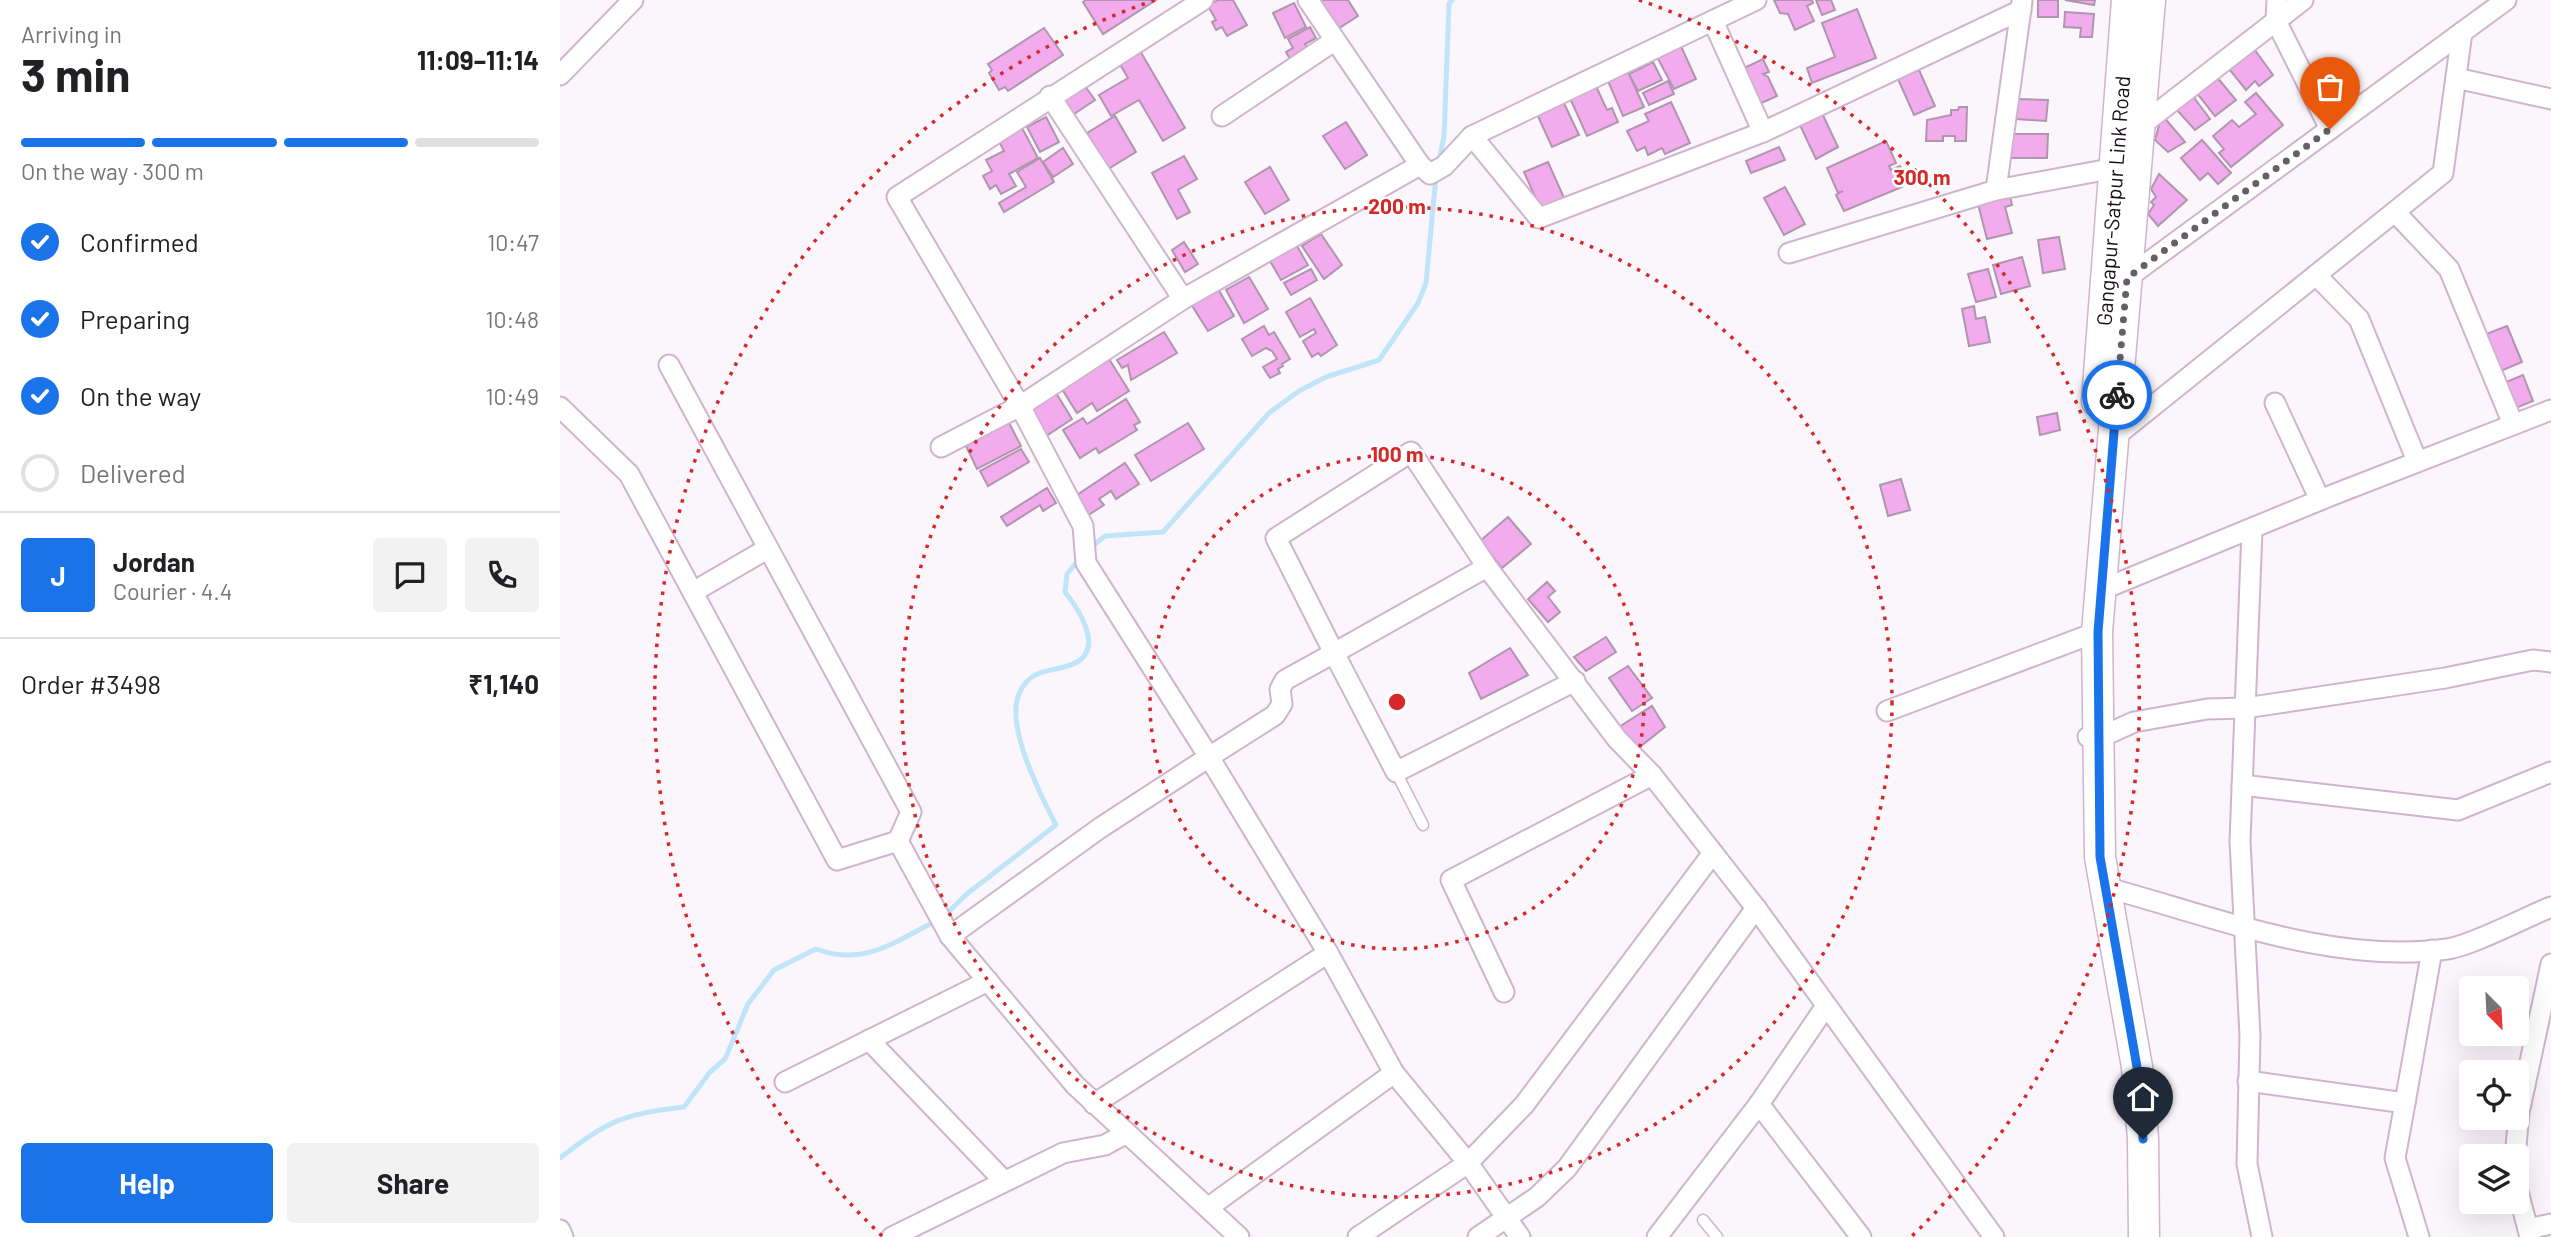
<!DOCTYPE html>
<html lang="en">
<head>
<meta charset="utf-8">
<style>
  body { margin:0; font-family:Barlow,sans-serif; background:#f2f2f2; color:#202124; height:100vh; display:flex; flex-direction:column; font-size:26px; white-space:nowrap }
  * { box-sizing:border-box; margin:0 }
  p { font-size:23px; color:#757577 }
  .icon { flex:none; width:38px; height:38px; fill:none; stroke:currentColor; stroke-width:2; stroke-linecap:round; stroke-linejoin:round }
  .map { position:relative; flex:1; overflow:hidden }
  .sheet { display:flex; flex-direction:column; background:#fff; width:560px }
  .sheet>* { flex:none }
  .needle { width:46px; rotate:156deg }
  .fabs { position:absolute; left:1899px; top:976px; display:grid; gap:14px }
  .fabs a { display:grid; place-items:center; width:70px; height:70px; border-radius:7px; background:#fff; box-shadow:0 7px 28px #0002; font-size:35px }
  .pin { position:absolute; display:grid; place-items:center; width:60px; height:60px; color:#fff; margin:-72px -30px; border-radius:50% 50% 50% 0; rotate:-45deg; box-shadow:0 0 7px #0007 }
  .pin .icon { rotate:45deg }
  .courier { position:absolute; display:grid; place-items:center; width:70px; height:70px; margin:-35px; border:5px solid #1a73e8; border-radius:50%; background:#fff; color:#222; box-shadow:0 2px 9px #0007 }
  .headline em { font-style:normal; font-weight:700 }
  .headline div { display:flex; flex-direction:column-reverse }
  .headline { display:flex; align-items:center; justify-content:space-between; height:119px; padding:0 21px }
  h1 { font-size:46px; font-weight:700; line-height:52px }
  .bar { display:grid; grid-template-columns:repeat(4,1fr); gap:10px 7px; align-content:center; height:84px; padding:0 21px }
  .bar i { height:9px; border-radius:5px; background:#e0e0e0 }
  .bar .active { background:#1a73e8 }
  .bar p { grid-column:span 4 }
  .line { display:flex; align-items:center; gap:18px; padding:0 21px; border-top:2px solid #e0e0e0 }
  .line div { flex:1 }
  .round { display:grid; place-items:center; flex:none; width:74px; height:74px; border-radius:7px; background:#f2f2f2 }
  ol { padding:0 21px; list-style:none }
  li { display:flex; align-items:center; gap:21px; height:77px }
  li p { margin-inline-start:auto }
  li .icon { padding:7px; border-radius:50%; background:#1a73e8; color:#fff; stroke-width:4 }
  li:last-child { color:#757577 }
  li i { width:38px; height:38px; border:4px solid #e0e0e0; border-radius:50% }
  .button { display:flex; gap:14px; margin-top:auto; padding:14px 21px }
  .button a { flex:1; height:80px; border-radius:7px; background:#1a73e8; color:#fff; font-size:28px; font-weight:700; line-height:80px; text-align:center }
  .button a+a { background:#f2f2f2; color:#202124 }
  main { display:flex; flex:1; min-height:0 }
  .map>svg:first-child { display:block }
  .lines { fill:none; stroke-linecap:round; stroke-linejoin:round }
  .stream { stroke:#c0e5f9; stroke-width:5 }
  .building { fill:#f2acee; stroke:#b095ae; stroke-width:2 }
  .service-casing { stroke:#d0b4ce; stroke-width:13 }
  .minor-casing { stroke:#d0b4ce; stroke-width:23 }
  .primary-casing { stroke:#d0b4ce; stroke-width:33 }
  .service { stroke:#fff; stroke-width:10 }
  .minor { stroke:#fff; stroke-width:19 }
  .primary { stroke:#fff; stroke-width:30 }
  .done { stroke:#675f67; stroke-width:7; stroke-dasharray:0 12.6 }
  .route { stroke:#1a73e8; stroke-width:9 }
  .ring { fill:none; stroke:#d62828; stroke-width:3.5; stroke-dasharray:3.5 7 }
  .labels { text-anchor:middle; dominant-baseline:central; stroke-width:5; stroke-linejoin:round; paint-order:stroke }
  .street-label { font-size:21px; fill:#180e18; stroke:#fff }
  .centre { fill:#d62828; stroke:#fff; stroke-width:3.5 }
  .ring-label { font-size:21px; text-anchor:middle; font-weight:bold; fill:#d62828; stroke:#fff; stroke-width:5; stroke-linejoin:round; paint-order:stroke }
</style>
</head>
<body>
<main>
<section class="sheet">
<div class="headline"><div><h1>3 min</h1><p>Arriving in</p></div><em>11:09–11:14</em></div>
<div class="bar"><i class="active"></i><i class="active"></i><i class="active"></i><i></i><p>On the way · 300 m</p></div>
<ol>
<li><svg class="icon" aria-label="check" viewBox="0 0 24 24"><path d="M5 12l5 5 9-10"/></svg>Confirmed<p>10:47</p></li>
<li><svg class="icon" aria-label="check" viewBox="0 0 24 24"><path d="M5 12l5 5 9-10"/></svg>Preparing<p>10:48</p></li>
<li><svg class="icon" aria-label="check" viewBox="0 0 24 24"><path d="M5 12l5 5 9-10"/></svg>On the way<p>10:49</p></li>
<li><i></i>Delivered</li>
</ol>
<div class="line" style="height:126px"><b class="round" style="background:#1a73e8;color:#fff">J</b><div><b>Jordan</b><p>Courier · 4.4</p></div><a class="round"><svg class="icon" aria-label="chat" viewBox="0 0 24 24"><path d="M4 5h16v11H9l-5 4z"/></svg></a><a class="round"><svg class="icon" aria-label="phone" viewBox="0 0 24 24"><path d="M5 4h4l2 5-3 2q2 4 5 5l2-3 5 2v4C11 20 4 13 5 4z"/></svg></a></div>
<div class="line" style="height:91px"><div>Order #3498</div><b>₹1,140</b></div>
<div class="button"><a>Help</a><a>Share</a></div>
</section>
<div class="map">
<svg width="1991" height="1237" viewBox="0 0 1991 1237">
  <rect width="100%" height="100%" fill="#fbf6fb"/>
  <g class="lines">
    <!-- stream -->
    <g class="stream">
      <polyline points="879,160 884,137 889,4 892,0"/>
      <polyline points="530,548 545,536 603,532 709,413 739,391 766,377 819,360 858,303 866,283 876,176"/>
      <path d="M384 916 408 893 496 825C481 796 445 726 459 694 471 664 497 674 517 662 544 646 517 607 505 592L507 574 521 557"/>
      <path d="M0 1158C48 1120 64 1114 124 1107L150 1072 165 1059 188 1004 214 970 256 949C304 967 334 942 376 921"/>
    </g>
  </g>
  <!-- building -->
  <g class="building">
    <polygon points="526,0 596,0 543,34 523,2"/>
    <polygon points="658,0 673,0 687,25 667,36 662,27 656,30 652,22 656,20 648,6"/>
    <polygon points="757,0 788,0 798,16 776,30"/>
    <polygon points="1214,0 1252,0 1253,3 1247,6 1254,21 1235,30 1228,14 1220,13"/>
    <polygon points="1256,0 1271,0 1275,10 1262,15"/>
    <rect x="1478" y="0" width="20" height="17"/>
    <polygon points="1505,0 1535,0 1534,5"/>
    <polygon points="734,3 746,27 725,38 713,13"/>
    <polygon points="1297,9 1316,58 1252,83 1247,68 1275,57 1262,23"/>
    <polygon points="1505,12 1534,14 1532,37 1520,37 1521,28 1504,27"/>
    <polygon points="750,27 756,38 745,44 750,53 732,63 726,52 733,48 728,39"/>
    <polygon points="484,28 503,55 448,91 445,87 439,90 429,73 432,70 428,64"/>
    <polygon points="1119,42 1136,79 1114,89 1095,53"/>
    <polygon points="1692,46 1713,75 1699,86 1695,81 1686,90 1665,64"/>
    <polygon points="579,49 625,128 603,141 579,100 551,116 539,95 568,78 558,61"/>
    <polygon points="1203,59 1209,72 1203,74 1208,77 1217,96 1195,106 1178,71"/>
    <polygon points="1093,62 1102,80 1078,91 1069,74"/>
    <polygon points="1359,70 1375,106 1354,115 1338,79"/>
    <polygon points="1068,72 1084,107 1063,116 1048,81"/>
    <polygon points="1656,76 1676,100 1655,116 1636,92"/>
    <polygon points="1108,81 1114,94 1089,105 1083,93"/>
    <polygon points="522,82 535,100 508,118 499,97"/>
    <polygon points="1035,84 1047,110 1052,108 1058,122 1027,136 1009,96"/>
    <polygon points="1696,93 1723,125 1671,167 1659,153 1664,149 1653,136 1672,120 1679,127 1696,114 1685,102"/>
    <polygon points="1632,95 1650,119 1635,130 1615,108"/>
    <polygon points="1002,99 1019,135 992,147 976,112"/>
    <polygon points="1458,99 1488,100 1486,121 1456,119"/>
    <polygon points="1111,102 1130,143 1105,154 1102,148 1088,155 1085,147 1077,151 1067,131 1089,121 1085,114"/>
    <polygon points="1399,107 1407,107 1406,141 1395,141 1395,136 1383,136 1383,141 1366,141 1367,120 1391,115 1391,110 1398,110"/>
    <polygon points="1261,111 1278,147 1256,159 1238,121"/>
    <polygon points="1602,115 1625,142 1608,152 1595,140"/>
    <polygon points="555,116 576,152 548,169 527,133"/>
    <polygon points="486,117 499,142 480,152 467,127"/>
    <polygon points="786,122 807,155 785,169 763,136"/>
    <polygon points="460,124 478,158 449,174 456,186 441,194 436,185 430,189 423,176 432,171 426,160 444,151 437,137"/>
    <polygon points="1452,134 1488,134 1487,158 1451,158"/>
    <polygon points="1642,140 1671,173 1658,184 1648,173 1640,180 1621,158"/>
    <polygon points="1326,141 1336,163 1329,166 1331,170 1340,166 1346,179 1340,182 1342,187 1284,211 1276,195 1283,191 1278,193 1267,168"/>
    <polygon points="1219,147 1225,160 1191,173 1186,161"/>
    <polygon points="503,148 513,164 493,177 483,162"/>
    <polygon points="624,156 637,179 618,190 630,212 617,219 592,173"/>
    <polygon points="480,158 494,182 444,212 439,203 466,187 457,172"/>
    <polygon points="988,162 1005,200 981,210 964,172"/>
    <polygon points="710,167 729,200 705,214 685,182"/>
    <polygon points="1599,174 1627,200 1598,226 1588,214 1594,205 1591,202 1596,197 1591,189"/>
    <polygon points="1225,187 1245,224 1224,235 1204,198"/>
    <polygon points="1450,196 1452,205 1445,207 1452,233 1427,239 1418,204"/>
    <polygon points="761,234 782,265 764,279 742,246"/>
    <polygon points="1499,237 1505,269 1483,273 1478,240"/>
    <polygon points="624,242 638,264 625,272 612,250"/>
    <polygon points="737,246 748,265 721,280 710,261"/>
    <polygon points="1462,257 1470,286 1441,294 1433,265"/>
    <polygon points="751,269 757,280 731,295 724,283"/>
    <polygon points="1428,269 1436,297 1416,302 1408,274"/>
    <polygon points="689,277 708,309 684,323 666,290"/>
    <polygon points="658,289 674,316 648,331 631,304"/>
    <polygon points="750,298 777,345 761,356 758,353 752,357 743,341 756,333 754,329 740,337 726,312"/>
    <polygon points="1414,306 1416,319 1425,317 1430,342 1409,346 1402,309"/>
    <polygon points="704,326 709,335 714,332 730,359 722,364 723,366 718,369 720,373 710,378 703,367 717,359 712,351 706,348 692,356 682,339"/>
    <polygon points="1947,326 1962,362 1936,373 1921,336"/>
    <polygon points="604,332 617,353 571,380 568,365 562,368 557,360"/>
    <polygon points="549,359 569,391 537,411 532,403 517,413 502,389"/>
    <polygon points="1963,375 1973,401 1951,410 1941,384"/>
    <polygon points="496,393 512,419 483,438 467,412"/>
    <polygon points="566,399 580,422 574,425 577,430 539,453 536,448 520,458 503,430 523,418 527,424"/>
    <polygon points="1497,413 1500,430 1480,435 1477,417"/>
    <polygon points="448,421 461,446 417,469 405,444"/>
    <polygon points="628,423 644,449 591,481 575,455"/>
    <polygon points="461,449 469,462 428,486 420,471"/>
    <polygon points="565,463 579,484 556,499 551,491 539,499 544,505 527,516 514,497"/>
    <polygon points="1341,479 1350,510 1328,516 1320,485"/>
    <polygon points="487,488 496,503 483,511 480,505 447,526 441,517"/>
    <polygon points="948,517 971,544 942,568 920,541"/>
    <polygon points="987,582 995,591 988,597 1000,612 988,622 968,599"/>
    <polygon points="1046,637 1056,652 1026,671 1014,657"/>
    <polygon points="950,648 968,675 921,699 909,673"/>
    <polygon points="1068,666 1092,698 1072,711 1049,678"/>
    <polygon points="1092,706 1105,727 1076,750 1059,727"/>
  </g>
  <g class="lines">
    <defs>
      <g id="service">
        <polyline points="836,772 863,825"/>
        <polyline points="1143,1220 1157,1237"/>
      </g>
      <g id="minor">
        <polyline points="643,0 337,197 460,406 523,526 526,563 649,757 540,828 390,936 515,1085 679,1237"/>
        <polyline points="748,0 860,165"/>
        <polyline points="1717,0 1716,21 1770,129"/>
        <polyline points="1153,21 1203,132"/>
        <polyline points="0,75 73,0"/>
        <polyline points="1896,78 1991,99"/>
        <polyline points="490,96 623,299"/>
        <polyline points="662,116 774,41"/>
        <polyline points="1579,127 1743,0"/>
        <polyline points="912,136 979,218 1203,132 1461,10"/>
        <polyline points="1436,190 1462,1"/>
        <polyline points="1835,212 1889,269 1953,424"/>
        <polyline points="1229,253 1436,190 1566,166"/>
        <polyline points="1756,275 1799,319 1857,461"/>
        <polyline points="1562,278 1567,278 1946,0"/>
        <polyline points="109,365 351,812 338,841"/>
        <polyline points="1715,403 1760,500"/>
        <polyline points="0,407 69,474 277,860 338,841 390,936"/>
        <polyline points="1553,438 1883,173 1902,32"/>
        <polyline points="381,447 460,406 623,299 860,165 870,174 884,166 912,136 1196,0"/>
        <polyline points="1692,530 1680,841 1690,1036 1687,1164 1702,1237"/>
        <polyline points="927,567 774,653 716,538 851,452 927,567 1057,739 1092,775 1196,908 1434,1237"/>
        <polyline points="1541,590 1775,494 1991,410"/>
        <polyline points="133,592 207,549"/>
        <polyline points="1327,711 1537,632"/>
        <polyline points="1528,737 1539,738 1574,722 1647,709 1685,708 1885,678 1973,660 1991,662"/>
        <polyline points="1682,785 1898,810 1991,772"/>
        <path d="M1544 887C1653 916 1773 965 1887 949 1911 946 1966 917 1991 907"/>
        <polyline points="944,992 891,880 1092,775"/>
        <polyline points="309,1040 444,1181"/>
        <polyline points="834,1073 908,1163 960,1237"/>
        <polyline points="1688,1081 1845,1103 1872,950"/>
        <polyline points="225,1082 428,981"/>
        <polyline points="1845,1103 1835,1158 1859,1237"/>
        <polyline points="534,1104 768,953"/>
        <polyline points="1199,1104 1301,1237"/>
        <polyline points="1955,1157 1959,1113 1991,964"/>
        <polyline points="1956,1184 1970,1237"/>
        <polyline points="649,1207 834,1073 768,953 649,757 715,715 722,704 720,689 725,680 774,653 836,772 1015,681"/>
        <polyline points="1968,1229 1991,1224"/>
        <polyline points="0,1230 3,1237"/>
        <polyline points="332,1237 503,1153 545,1145 565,1134"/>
        <polyline points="798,1237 908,1163 964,1105 1153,853"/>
        <polyline points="918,1237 977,1197 1007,1168 1196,908"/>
        <polyline points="1097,1237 1199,1104 1266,1006"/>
      </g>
      <g id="primary">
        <path id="s1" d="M1537 401 1567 0"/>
        <polyline points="1584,1237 1583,1139 1577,1067 1540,857 1537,632 1590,0"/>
      </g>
    </defs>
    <!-- service casing -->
    <use href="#service" class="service-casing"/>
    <!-- minor casing -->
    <use href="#minor" class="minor-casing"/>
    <!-- primary casing -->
    <use href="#primary" class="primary-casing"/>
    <!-- service -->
    <use href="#service" class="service"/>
    <!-- minor -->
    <use href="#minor" class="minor"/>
    <!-- primary -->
    <use href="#primary" class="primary"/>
  </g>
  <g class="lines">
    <!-- done -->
    <polyline class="done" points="1557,395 1567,278 1770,129"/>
    <!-- route -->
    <polyline class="route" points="1557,395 1538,632 1540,857 1577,1067 1583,1139"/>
  </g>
  <!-- distance rings -->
  <g class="ring">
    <circle cx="837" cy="702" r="247"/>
    <circle cx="837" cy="702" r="495"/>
    <path d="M322 1236A742 742 0 0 1 595 0M1079 0A742 742 0 0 1 1352 1236"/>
  </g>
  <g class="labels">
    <!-- street labels -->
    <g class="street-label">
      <text stroke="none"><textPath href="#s1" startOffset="201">Gangapur-Satpur Link Road</textPath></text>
    </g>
  </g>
  <circle cx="837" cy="702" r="10" class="centre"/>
  <g class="ring-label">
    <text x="1362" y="185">300 m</text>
    <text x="837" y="214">200 m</text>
    <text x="837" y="462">100 m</text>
  </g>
</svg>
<div class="fabs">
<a><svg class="needle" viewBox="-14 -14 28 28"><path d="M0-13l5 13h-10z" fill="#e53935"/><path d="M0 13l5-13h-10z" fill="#757577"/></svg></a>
<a><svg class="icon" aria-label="locate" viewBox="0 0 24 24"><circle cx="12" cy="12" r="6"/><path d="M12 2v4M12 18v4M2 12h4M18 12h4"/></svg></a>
<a><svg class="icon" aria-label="layers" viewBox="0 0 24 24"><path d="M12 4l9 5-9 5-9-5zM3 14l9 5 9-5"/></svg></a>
</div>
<div class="pin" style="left:1770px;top:129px;background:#ea580c"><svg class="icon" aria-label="bag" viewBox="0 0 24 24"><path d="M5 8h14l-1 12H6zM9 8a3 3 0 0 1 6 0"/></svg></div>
<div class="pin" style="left:1583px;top:1139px;background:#1f2937"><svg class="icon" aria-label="home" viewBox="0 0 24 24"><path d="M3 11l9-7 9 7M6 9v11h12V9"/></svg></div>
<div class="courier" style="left:1557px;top:395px"><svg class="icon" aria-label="bike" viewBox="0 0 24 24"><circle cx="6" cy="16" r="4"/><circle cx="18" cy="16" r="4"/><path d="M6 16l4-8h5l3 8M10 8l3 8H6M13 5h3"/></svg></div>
</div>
</main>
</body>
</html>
